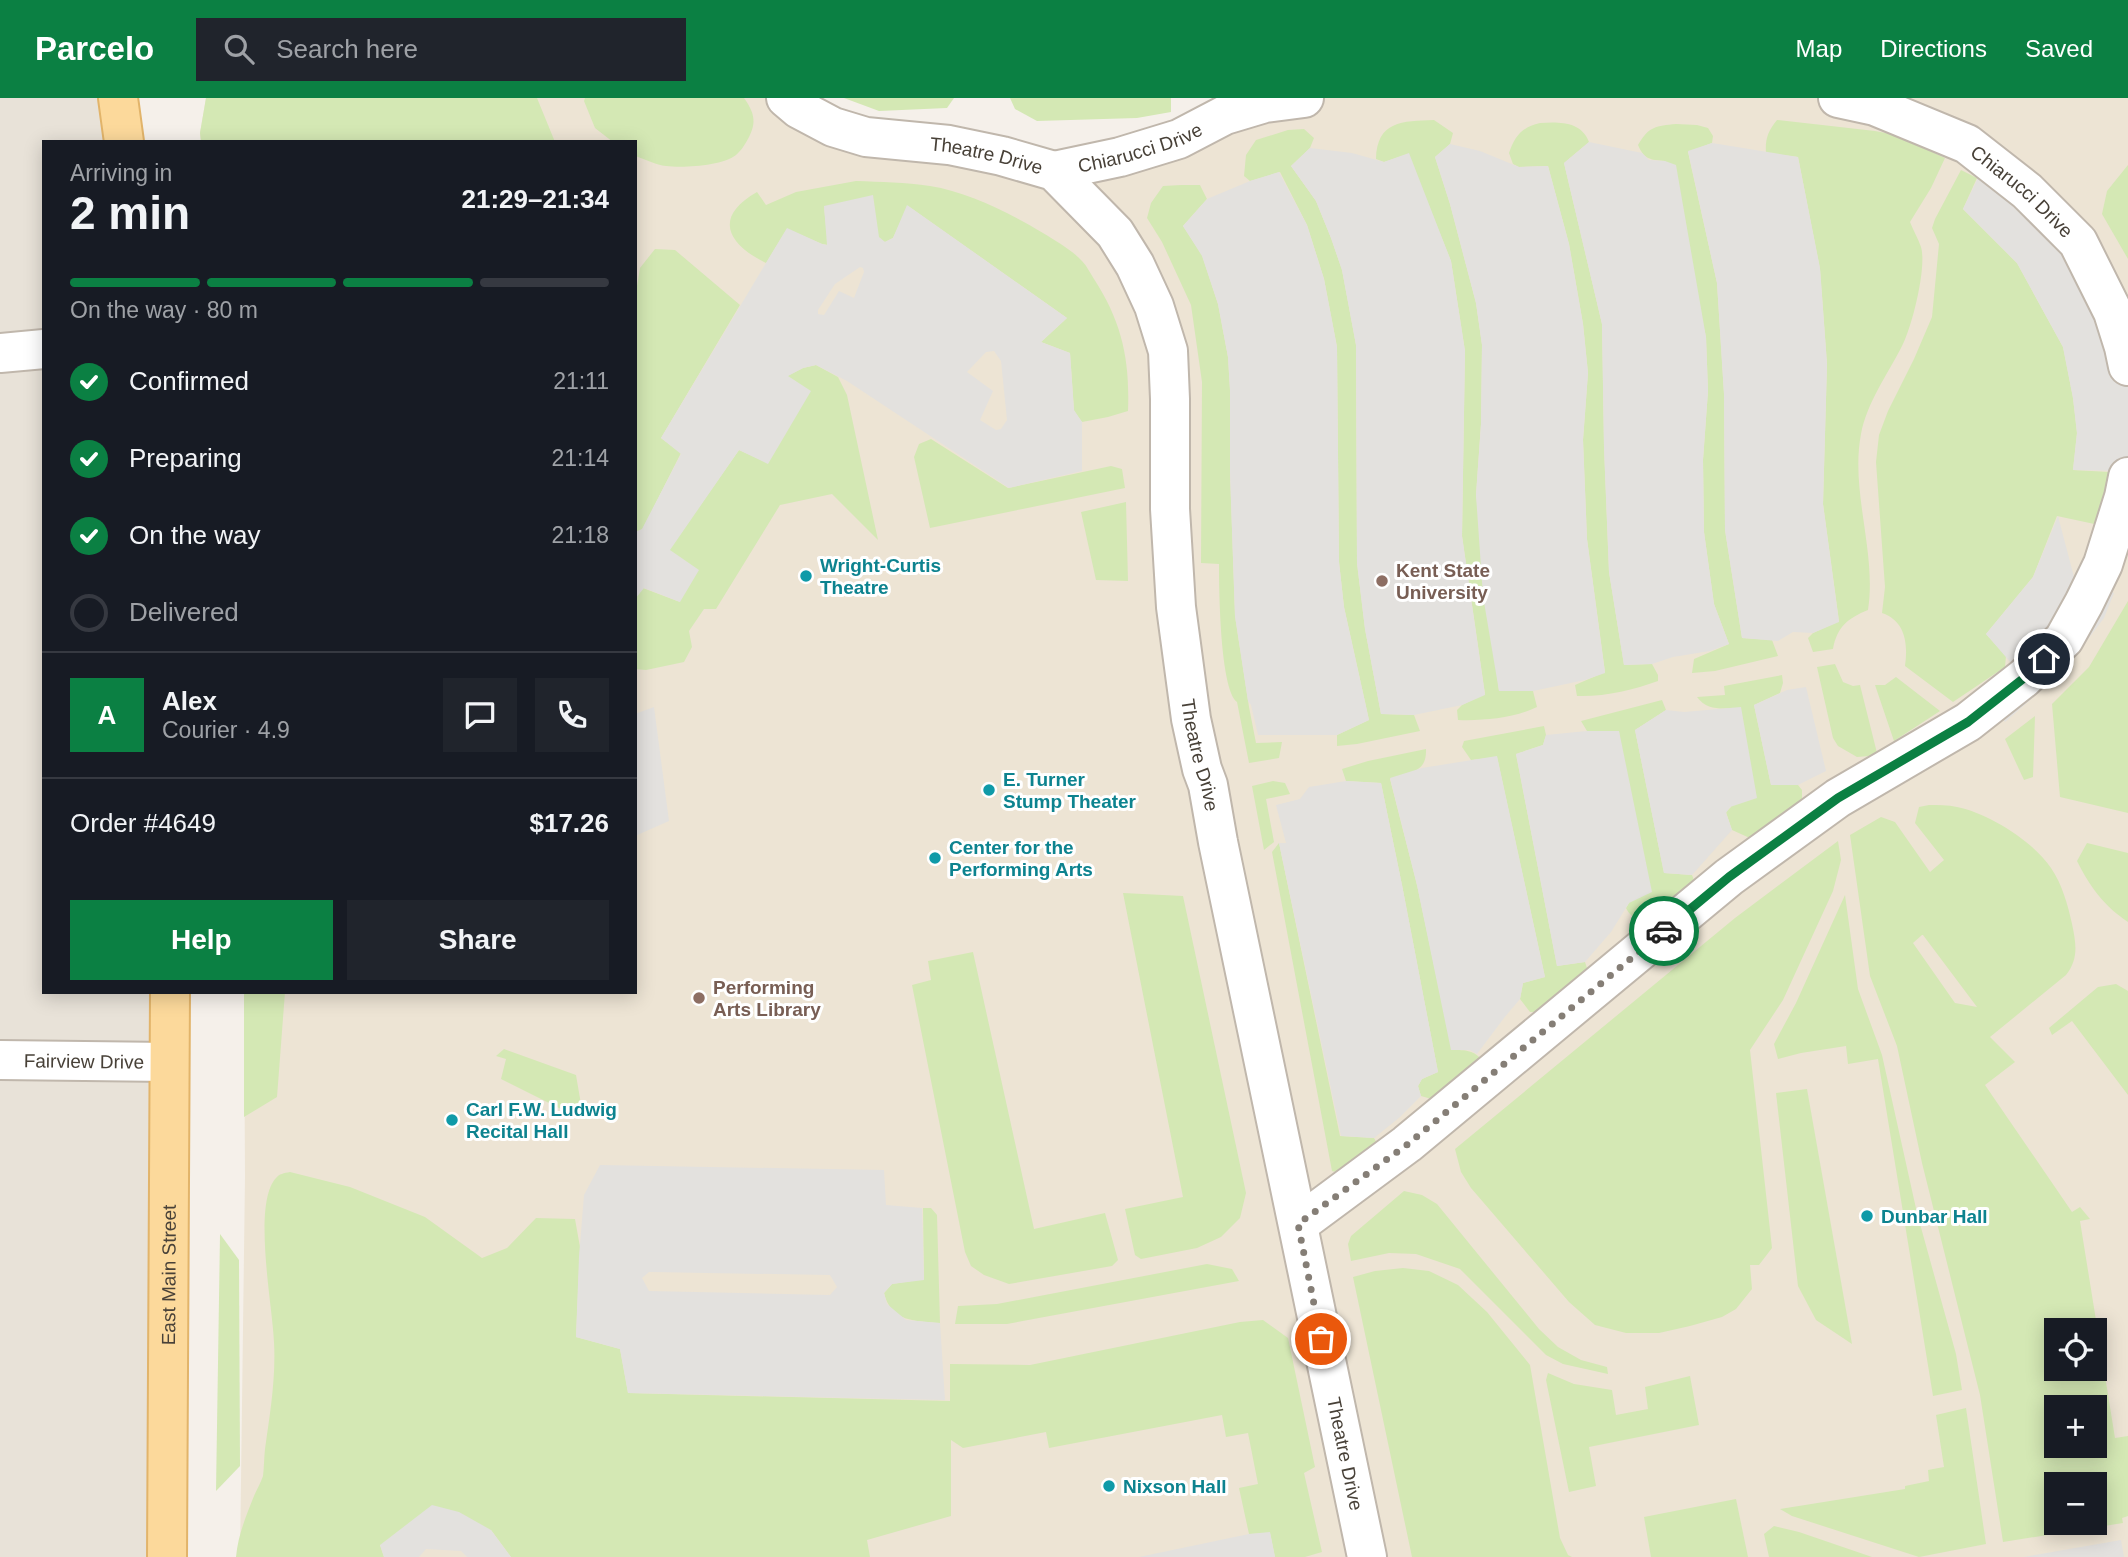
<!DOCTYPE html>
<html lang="en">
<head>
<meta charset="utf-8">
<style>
  body { margin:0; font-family:Arial,sans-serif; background:#20242c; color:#f1f3f6; height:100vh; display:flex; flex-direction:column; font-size:26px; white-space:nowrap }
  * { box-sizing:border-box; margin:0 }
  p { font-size:23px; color:#9ea1a6 }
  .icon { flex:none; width:38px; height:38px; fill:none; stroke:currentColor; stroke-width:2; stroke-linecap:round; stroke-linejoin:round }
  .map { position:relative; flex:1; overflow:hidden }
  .side { position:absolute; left:42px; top:42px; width:595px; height:854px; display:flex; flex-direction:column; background:#171b24; border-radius:0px; box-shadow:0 4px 18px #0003 }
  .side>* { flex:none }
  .fabs { position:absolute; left:2044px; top:1220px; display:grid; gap:14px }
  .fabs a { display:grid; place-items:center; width:63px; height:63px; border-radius:0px; background:#171b24; box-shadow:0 4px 18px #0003; font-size:35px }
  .pin { position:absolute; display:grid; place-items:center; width:60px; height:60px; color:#fff; margin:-30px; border:4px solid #fff; border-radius:50%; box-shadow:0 2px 7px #0007 }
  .courier { position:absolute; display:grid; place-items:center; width:70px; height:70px; margin:-35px; border:5px solid #0b8043; border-radius:50%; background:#fff; color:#222; box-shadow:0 2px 9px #0007 }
  .headline em { font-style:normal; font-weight:700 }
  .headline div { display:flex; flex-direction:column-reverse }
  .headline { display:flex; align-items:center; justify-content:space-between; height:119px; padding:0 28px }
  h1 { font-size:46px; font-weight:700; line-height:52px }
  .bar { display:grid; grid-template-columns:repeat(4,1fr); gap:10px 7px; align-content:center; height:84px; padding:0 28px }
  .bar i { height:9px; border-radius:5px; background:#363941 }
  .bar .active { background:#0b8043 }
  .bar p { grid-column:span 4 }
  .line { display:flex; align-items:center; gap:18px; padding:0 28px; border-top:2px solid #363941 }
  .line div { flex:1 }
  .round { display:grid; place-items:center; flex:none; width:74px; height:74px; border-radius:0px; background:#20242c }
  ol { padding:0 28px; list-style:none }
  li { display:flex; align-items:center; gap:21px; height:77px }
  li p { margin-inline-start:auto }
  li .icon { padding:7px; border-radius:50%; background:#0b8043; color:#fff; stroke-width:4 }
  li:last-child { color:#9ea1a6 }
  li i { width:38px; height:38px; border:4px solid #363941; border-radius:50% }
  .action { display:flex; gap:14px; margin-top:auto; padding:14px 28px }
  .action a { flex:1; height:80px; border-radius:0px; background:#0b8043; color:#fff; font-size:28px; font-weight:700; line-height:80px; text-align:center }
  .action a+a { background:#20242c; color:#f1f3f6 }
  header { display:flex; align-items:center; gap:42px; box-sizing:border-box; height:98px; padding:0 35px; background:#0b8043; color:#fff }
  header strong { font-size:33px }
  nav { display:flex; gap:38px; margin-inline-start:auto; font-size:24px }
  .search { width:490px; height:63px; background:#20242c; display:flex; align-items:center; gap:18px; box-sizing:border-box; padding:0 24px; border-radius:0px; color:#9ea1a6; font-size:26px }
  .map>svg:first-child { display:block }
  .residential { fill:#e8e2d8 }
  .education { fill:#ede4d4; fill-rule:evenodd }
  .green { fill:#d4e8b4; fill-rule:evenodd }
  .parking { fill:#e3e1de; fill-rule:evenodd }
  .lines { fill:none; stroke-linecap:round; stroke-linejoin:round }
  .minor-casing { stroke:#c0b7ac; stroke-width:42 }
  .major-casing { stroke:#e2b46a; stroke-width:42 }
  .minor { stroke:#fff; stroke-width:38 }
  .major { stroke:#fcd99b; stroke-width:38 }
  .done { stroke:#857e76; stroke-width:7; stroke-dasharray:0 12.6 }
  .route { stroke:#0b8043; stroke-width:9 }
  .culture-dot { fill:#0f9aa8; stroke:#fff; stroke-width:2.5 }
  .education-dot { fill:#8d6e63; stroke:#fff; stroke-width:2.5 }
  .labels { text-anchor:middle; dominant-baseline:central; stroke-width:6; stroke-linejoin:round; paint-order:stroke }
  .street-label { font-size:19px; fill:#484138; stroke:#fff }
  .culture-label { font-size:19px; font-weight:bold; fill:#0d838f; stroke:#fff; text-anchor:start }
  .education-label { font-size:19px; font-weight:bold; fill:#785e54; stroke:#fff; text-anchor:start }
</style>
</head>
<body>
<header>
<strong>Parcelo</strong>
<div class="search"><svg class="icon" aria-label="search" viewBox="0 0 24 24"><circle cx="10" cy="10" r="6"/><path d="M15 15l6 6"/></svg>Search here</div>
<nav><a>Map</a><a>Directions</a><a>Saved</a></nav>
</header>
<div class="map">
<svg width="2128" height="1459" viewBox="0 0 2128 1459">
  <rect width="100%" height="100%" fill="#f5f0ea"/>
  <!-- residential -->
  <polygon class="residential" points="0,0 118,0 124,44 44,44 44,894 170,894 166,1459 0,1459"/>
  <!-- education -->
  <path class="education" d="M206 0H786L1054 73 1304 0H2128V1459H240L245 1078 244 894H635V44H201L200 35ZM2056 1232H2095V1270H2056ZM2056 1309H2095V1348H2056ZM2056 1386H2095V1424H2056Z"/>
  <!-- green -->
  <g class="green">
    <polygon points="206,0 537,0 555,44 201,44 200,35"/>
    <path d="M585 0H744C754 14 757 24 749 39 746 45 741 53 736 57 722 68 684 70 666 68 656 67 645 61 635 58V44H613L595 30 584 3Z"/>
    <polygon points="844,0 954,0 947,10 879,13"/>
    <polygon points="1010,0 1171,0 1171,14 1137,20 1037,23 1015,11"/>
    <path d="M1434 22 1453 35 1450 46 1435 59 1450 106 1476 205 1482 247 1481 326 1476 397 1499 593H1533L1537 609C1515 620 1483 623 1458 622L1457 612 1462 607 1485 596 1462 438 1465 253 1451 163 1408 56 1384 64 1376 61C1377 23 1402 23 1434 22Z"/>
    <path d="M1777 22 1875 33 1896 37 1945 60 1931 90 1910 124C1913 132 1918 140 1921 149 1927 169 1912 229 1902 248 1888 276 1867 304 1861 336 1850 394 1877 454 1868 512 1848 520 1837 529 1833 551L1813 554 1808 540 1813 535 1839 523 1823 406 1827 266 1820 171 1798 59 1766 55C1765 41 1768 33 1777 22Z"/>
    <path d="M1540 25C1559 24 1581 23 1589 44L1564 65 1602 226 1604 349 1609 474 1624 567 1652 566 1658 577V583C1633 592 1604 599 1577 598L1575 587 1605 574 1587 441 1583 342 1588 275 1583 226 1569 146 1548 68 1519 69 1513 66 1509 55C1515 38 1522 29 1540 25Z"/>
    <path d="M1676 26 1697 27 1708 30 1713 38 1712 45 1688 54 1717 185 1724 296 1725 432 1742 540 1772 542 1778 558 1715 573 1692 575 1694 561 1729 546 1714 506 1704 434 1703 362 1708 293 1706 239 1665 63C1650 62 1644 61 1638 47 1649 28 1656 28 1676 26Z"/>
    <polygon points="1304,31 1314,40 1310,50 1291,68 1316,103 1331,140 1342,172 1356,247 1357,465 1365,531 1381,616 1414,617 1420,633 1357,646 1337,648 1337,637 1369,622 1344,509 1339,464 1337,249 1324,181 1307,127 1280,74 1250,83 1244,78 1246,57 1256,42 1288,32"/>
    <polygon points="2128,67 2128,161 2102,116 2107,93"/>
    <path d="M1961 72 1977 80 1963 111 2017 165 2063 249 2073 300 2077 335 2073 372 2110 374 2099 427 2057 418 2033 479 1986 536 2006 558 2005 569 1953 604 1905 568C1908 547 1906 523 1882 515L1885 489 1876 364 1879 337 1888 313 1914 261 1932 219 1939 146 1932 130 1935 121Z"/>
    <path d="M856 83C881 84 905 84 930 88 968 94 1010 115 1043 135 1056 143 1072 152 1082 163 1087 168 1090 175 1094 181 1122 224 1130 262 1128 313L1108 319 1082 324 1074 313 1070 255 1041 244 1067 220 908 108 893 140 885 144 824 109 828 147 822 146 787 131 766 165C727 146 713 119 757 94L766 107 796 94Z"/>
    <path d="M1181 87H1200L1207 101 1183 128 1202 157 1218 206 1228 259 1230 292V374L1235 518 1249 609 1256 645 1282 644 1279 660 1249 665 1237 604C1220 591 1219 490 1219 466L1201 465 1202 284 1191 207 1162 144 1147 120 1151 105 1163 88Z"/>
    <polygon points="655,151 675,152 740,207 661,340 681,355 642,432 635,434 635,200 640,170"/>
    <polygon points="816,267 838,279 847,297 878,442 832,396 780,407 716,511 704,511 689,533 692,549 684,564 646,572 635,571 635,501 643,490 680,504 669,452 739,352 768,365 787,278 803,270"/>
    <polygon points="931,341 1008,390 1111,368 1122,371 1125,390 930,430 914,359 919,346"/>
    <polygon points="1126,404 1128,483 1096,482 1081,414"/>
    <polygon points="2128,503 2128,715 2060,699 2052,606 2089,569"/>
    <polygon points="1835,566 1843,584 1853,588 1860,587 1877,655 1869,658 1857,659 1838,648 1833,640 1817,569"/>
    <path d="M1782 577 1783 585 1780 595 1754 607 1771 687H1798L1802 692V709L1752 741 1732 732 1726 714 1731 709 1741 610C1724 610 1708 614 1697 599L1725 597 1724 588Z"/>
    <polygon points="1896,579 1940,613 1894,643 1875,587 1885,587"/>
    <path d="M1662 602 1666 612 1635 632 1664 775 1692 777 1698 792 1660 827C1646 824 1633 824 1626 810L1629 805 1619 634 1587 633 1581 623Z"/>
    <polygon points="2035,618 2033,679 2024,682 2005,641"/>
    <polygon points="1544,628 1546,637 1543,647 1516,656 1557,868 1585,864 1587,870 1583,891 1541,914 1530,914 1520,901 1523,885 1545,879 1497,659 1471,662 1462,649 1464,643"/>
    <path d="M1426 651C1427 676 1409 673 1390 681L1417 787 1452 952C1466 952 1474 952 1483 963L1442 1004 1421 998 1418 988 1422 981 1438 974 1402 787 1381 685 1346 683 1342 671 1368 663Z"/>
    <polygon points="1273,683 1285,685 1290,696 1266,701 1274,744 1264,752 1252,688"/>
    <path d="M1929 707C1938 707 1948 707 1957 709 1988 715 2033 743 2051 770 2062 786 2068 807 2072 826 2076 845 2079 861 2066 877L1990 939 2015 964 1985 987 2072 1114 2080 1109 2090 1121 2080 1123 2115 1340 2128 1338V1418L2122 1420 2123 1425 2003 1444 1980 1297 1922 1065 1897 948 1870 878 1850 737 1881 719 1895 724 1930 774 1944 762 1915 725 1919 709ZM1922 837H1923L1977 909 1955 905 1913 845ZM2056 1232H2095V1270H2056ZM2056 1309H2095V1348H2056ZM2095 1386V1424H2056V1386Z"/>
    <polygon points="1838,743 1841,762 1833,793 1783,902 1750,952 1772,1150 1759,1167 1750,1167 1752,1191 1736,1211 1722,1219 1690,1228 1659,1235 1626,1235 1595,1227 1569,1204 1471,1090 1461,1074 1455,1051 1735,820"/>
    <polygon points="1279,745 1340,1038 1374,1040 1378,1047 1342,1076 1332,1073 1272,754"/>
    <path d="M2087 745 2128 755V824C2104 808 2090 789 2077 763Z"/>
    <polygon points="1123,795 1183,798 1246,1095 1240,1120 1221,1139 1197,1150 1141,1161 1135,1157 1125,1111 1183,1099"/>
    <polygon points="1845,797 1858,891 1882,957 1917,1115 1956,1256 1962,1292 1933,1298 1878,961 1848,966 1846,948 1801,955 1778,961 1774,946 1796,905"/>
    <polygon points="973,854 1034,1131 1105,1115 1118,1162 1112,1168 1009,1186 984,1177 971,1168 965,1154 912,887 931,882 928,863"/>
    <polygon points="2116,886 2128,893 2128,997 2072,923 2052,937 2049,930 2098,889"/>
    <polygon points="244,894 285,894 277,999 244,1019"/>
    <polygon points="504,951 576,977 583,1018 563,1012 501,981 506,961 496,958"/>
    <polygon points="1807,991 1852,1246 1816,1222 1798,1188 1776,995"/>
    <path d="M290 1074 350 1089 425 1119 482 1160 507 1150 536 1120 575 1121 580 1149 576 1239 620 1251 628 1295 950 1303V1266L1030 1267 1240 1224 1263 1222 1288 1240 1315 1369 1304 1375 1322 1454 1305 1459H1275L1270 1435 1249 1436 1239 1390 1258 1386 1248 1335 1226 1339 1222 1317 1049 1350 1046 1334 963 1350 951 1342V1418L867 1442 870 1459H511L491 1432 380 1447 384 1459H236C238 1437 246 1418 254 1398 257 1391 261 1384 263 1378 264 1370 264 1360 265 1351 270 1316 276 1280 274 1244 273 1210 252 1106 276 1080 279 1076 284 1075 290 1074Z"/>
    <polygon points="1404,1093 1422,1097 1437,1106 1539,1231 1558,1249 1581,1262 1607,1269 1608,1276 1563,1266 1546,1257 1460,1171 1416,1156 1389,1155 1351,1163 1348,1146 1351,1138"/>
    <path d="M923 1110H931L937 1117 940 1225C915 1223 891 1224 884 1195L892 1186 924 1181Z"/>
    <polygon points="220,1136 239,1162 240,1368 216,1393"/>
    <polygon points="1207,1166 1232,1171 1239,1183 1007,1226 955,1226 958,1208 997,1206"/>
    <polygon points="1403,1170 1429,1173 1458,1187 1487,1214 1530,1267 1560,1440 1568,1457 1572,1459 1412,1459 1353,1179 1375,1173"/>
    <polygon points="1548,1275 1574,1286 1612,1292 1616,1317 1648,1311 1645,1289 1690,1278 1699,1327 1589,1349 1596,1388 1569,1394 1546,1282"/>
    <polygon points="1966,1310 1986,1446 1919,1459 1792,1418 1780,1411 1905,1391 1905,1388 1929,1383 1928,1372 1944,1369 1936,1317"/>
    <polygon points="1736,1401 1748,1459 1651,1459 1644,1419"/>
    <polygon points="1774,1428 1799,1434 1872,1459 1769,1459 1764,1436"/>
  </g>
  <!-- parking -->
  <g class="parking">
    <polygon points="1589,44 1642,55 1649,62 1665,63 1676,67 1706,239 1708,293 1703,362 1704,434 1714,506 1729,546 1710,553 1673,559 1652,566 1624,567 1609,474 1604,349 1602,226 1564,65"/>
    <polygon points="1712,45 1798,59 1820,170 1827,266 1823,406 1839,524 1813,535 1793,534 1778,543 1742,540 1725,432 1724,296 1717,185 1688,53"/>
    <polygon points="1450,46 1480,53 1519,69 1548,68 1569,146 1583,226 1588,275 1583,342 1587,441 1605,575 1585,582 1533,593 1499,593 1483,498 1476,397 1481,326 1482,247 1476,205 1450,106 1435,59"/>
    <polygon points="1310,50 1352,55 1384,64 1409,55 1451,163 1465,253 1462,438 1485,597 1462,607 1414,617 1381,616 1365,531 1357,465 1356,247 1342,172 1331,140 1316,103 1291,68"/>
    <polygon points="1987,61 2027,93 2128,268 2128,373 2073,372 2077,335 2073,300 2063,249 2017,165 1963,111"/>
    <polygon points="1279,74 1307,127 1324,181 1337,249 1339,464 1344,509 1369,622 1337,637 1258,637 1251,607 1248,603 1235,518 1230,374 1230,292 1228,259 1218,206 1202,158 1183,128 1207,101 1250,83"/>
    <path d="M873 97 879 139 885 144 893 140 907 107 1067 220 1041 244 1070 255 1074 312 1082 324V373L1009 390 847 283 816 267 803 270 788 278 811 293 768 366 739 352 670 452 699 472 680 504 644 490 635 501V434L642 431 681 356 661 340 787 130 822 146 827 147 824 108ZM860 169 863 170 864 174 854 200 839 193 824 217 818 216V212L835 186ZM994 253 1001 263 1007 322 1001 331 996 332 980 322 993 293 967 274 986 254Z"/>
    <polygon points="2058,418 2074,479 2114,495 2104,520 2082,549 2044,590 2005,624 1993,605 2024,580 1986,536 2033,479"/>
    <polygon points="1806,589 1826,673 1798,687 1771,687 1754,607 1787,592"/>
    <polygon points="654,609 669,723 635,738 635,616"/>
    <polygon points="1741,609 1757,700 1730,709 1726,715 1732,732 1692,777 1664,775 1635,632 1666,612 1684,614"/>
    <polygon points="1587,633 1619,633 1652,794 1629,805 1611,834 1585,864 1557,868 1516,656 1543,647 1546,637"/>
    <polygon points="1497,658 1545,879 1523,885 1520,901 1504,920 1477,956 1470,952 1451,952 1417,787 1390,680 1422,670"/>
    <polygon points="1346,683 1381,685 1402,787 1438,974 1422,981 1418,988 1421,998 1400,1019 1374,1040 1341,1038 1279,745 1286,745 1276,707 1300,701 1309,689"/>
    <path d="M600 1067 884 1072 886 1107 922 1110 924 1182 892 1186 884 1195 887 1206 906 1222 940 1225 945 1302 628 1295 620 1251 576 1239 579 1159 584 1097ZM649 1174 830 1177 837 1189 830 1197 649 1193 642 1180Z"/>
    <polygon points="432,1407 459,1414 491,1432 511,1459 467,1459 461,1453 426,1451 419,1459 384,1459 380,1447"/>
    <polygon points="1270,1434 1275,1459 1139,1459 1249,1436"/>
    <polygon points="2121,1442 2124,1459 2024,1459"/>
  </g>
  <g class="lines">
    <defs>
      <g id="minor">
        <path id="s1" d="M786 0 799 11 833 29 866 39 949 47 1002 58 1054 73 1115 135 1135 167 1154 208 1168 253 1170 301V411L1176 509 1191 621 1202 671 1208 687 1218 744 1367 1459"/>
        <path id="s2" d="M1838 0 1875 8 1967 46 2027 93 2078 144 2113 214 2124 249 2128 268"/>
        <path id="s3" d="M1054 73 1120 59 1179 41 1225 17 1265 5 1304 0"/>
        <polyline points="0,255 44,251"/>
        <path id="s4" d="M0 962 169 964"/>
        <polyline points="1299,1126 1407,1046 1729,779 1838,700 1968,624 2024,580 2064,541 2084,505 2103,466 2124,399 2128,379"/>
      </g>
      <g id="major">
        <polyline points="118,0 124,44"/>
        <path id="s5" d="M167 1459 170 894"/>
      </g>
    </defs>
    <!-- minor casing -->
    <use href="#minor" class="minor-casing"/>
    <!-- major casing -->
    <use href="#major" class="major-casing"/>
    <!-- minor -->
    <use href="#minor" class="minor"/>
    <!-- major -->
    <use href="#major" class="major"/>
  </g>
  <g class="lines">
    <!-- done -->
    <polyline class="done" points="1321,1241 1298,1126 1408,1046 1664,833"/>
    <!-- route -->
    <polyline class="route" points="1664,833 1729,779 1838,700 1968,624 2024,580 2044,561"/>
  </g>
  <!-- markers -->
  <g class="culture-dot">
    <circle cx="806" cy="478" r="7"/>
    <circle cx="989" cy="692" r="7"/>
    <circle cx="935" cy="760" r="7"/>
    <circle cx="452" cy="1022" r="7"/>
    <circle cx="1867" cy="1118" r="7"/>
    <circle cx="1109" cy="1388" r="7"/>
  </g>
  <g class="education-dot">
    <circle cx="1382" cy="483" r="7"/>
    <circle cx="699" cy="900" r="7"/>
  </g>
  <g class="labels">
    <!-- street labels -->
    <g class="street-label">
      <text stroke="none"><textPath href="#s3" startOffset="89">Chiarucci Drive</textPath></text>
      <text stroke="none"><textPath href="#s1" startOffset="212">Theatre Drive</textPath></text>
      <text stroke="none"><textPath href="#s2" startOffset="210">Chiarucci Drive</textPath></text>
      <text stroke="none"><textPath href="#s1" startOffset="905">Theatre Drive</textPath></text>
      <text stroke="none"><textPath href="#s4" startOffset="84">Fairview Drive</textPath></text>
      <text stroke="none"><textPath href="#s5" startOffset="282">East Main Street</textPath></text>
      <text stroke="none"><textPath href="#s1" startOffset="1619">Theatre Drive</textPath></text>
    </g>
    <!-- culture labels -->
    <g class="culture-label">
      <text x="820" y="467">Wright-Curtis<tspan x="820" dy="22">Theatre</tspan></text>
      <text x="1003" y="681">E. Turner<tspan x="1003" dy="22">Stump Theater</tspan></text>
      <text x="949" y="749">Center for the<tspan x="949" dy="22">Performing Arts</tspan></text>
      <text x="466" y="1011">Carl F.W. Ludwig<tspan x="466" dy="22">Recital Hall</tspan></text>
      <text x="1881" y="1118">Dunbar Hall</text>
      <text x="1123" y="1388">Nixson Hall</text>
    </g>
    <!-- education labels -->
    <g class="education-label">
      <text x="1396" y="472">Kent State<tspan x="1396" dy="22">University</tspan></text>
      <text x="713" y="889">Performing<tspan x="713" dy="22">Arts Library</tspan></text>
    </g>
  </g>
</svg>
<div class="fabs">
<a><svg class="icon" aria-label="locate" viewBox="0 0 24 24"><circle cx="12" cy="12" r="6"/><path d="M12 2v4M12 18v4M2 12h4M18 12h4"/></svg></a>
<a>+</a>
<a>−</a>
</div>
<div class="pin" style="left:1321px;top:1241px;background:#ea580c"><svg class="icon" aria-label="bag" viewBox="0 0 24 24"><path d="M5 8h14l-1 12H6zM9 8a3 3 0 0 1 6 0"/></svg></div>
<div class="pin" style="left:2044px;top:561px;background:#1f2937"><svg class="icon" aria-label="home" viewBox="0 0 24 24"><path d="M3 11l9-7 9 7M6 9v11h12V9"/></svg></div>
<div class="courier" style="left:1664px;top:833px"><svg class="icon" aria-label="car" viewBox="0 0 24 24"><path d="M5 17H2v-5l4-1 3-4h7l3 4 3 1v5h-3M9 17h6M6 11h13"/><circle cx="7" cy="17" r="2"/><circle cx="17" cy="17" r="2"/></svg></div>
<section class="side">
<div class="headline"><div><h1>2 min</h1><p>Arriving in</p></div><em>21:29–21:34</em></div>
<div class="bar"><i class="active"></i><i class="active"></i><i class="active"></i><i></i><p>On the way · 80 m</p></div>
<ol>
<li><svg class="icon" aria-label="check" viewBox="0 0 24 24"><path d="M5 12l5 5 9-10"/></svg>Confirmed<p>21:11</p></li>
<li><svg class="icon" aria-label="check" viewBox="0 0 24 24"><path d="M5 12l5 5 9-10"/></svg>Preparing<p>21:14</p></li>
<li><svg class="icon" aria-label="check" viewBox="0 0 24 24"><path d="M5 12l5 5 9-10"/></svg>On the way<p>21:18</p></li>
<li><i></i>Delivered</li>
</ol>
<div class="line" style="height:126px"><b class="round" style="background:#0b8043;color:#fff">A</b><div><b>Alex</b><p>Courier · 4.9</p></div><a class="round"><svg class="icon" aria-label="chat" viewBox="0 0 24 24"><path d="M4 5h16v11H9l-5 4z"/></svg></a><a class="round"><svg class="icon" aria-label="phone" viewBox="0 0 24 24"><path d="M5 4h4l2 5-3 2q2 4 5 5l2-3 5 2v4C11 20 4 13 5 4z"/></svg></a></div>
<div class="line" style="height:91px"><div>Order #4649</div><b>$17.26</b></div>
<div class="action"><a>Help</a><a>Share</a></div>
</section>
</div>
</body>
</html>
